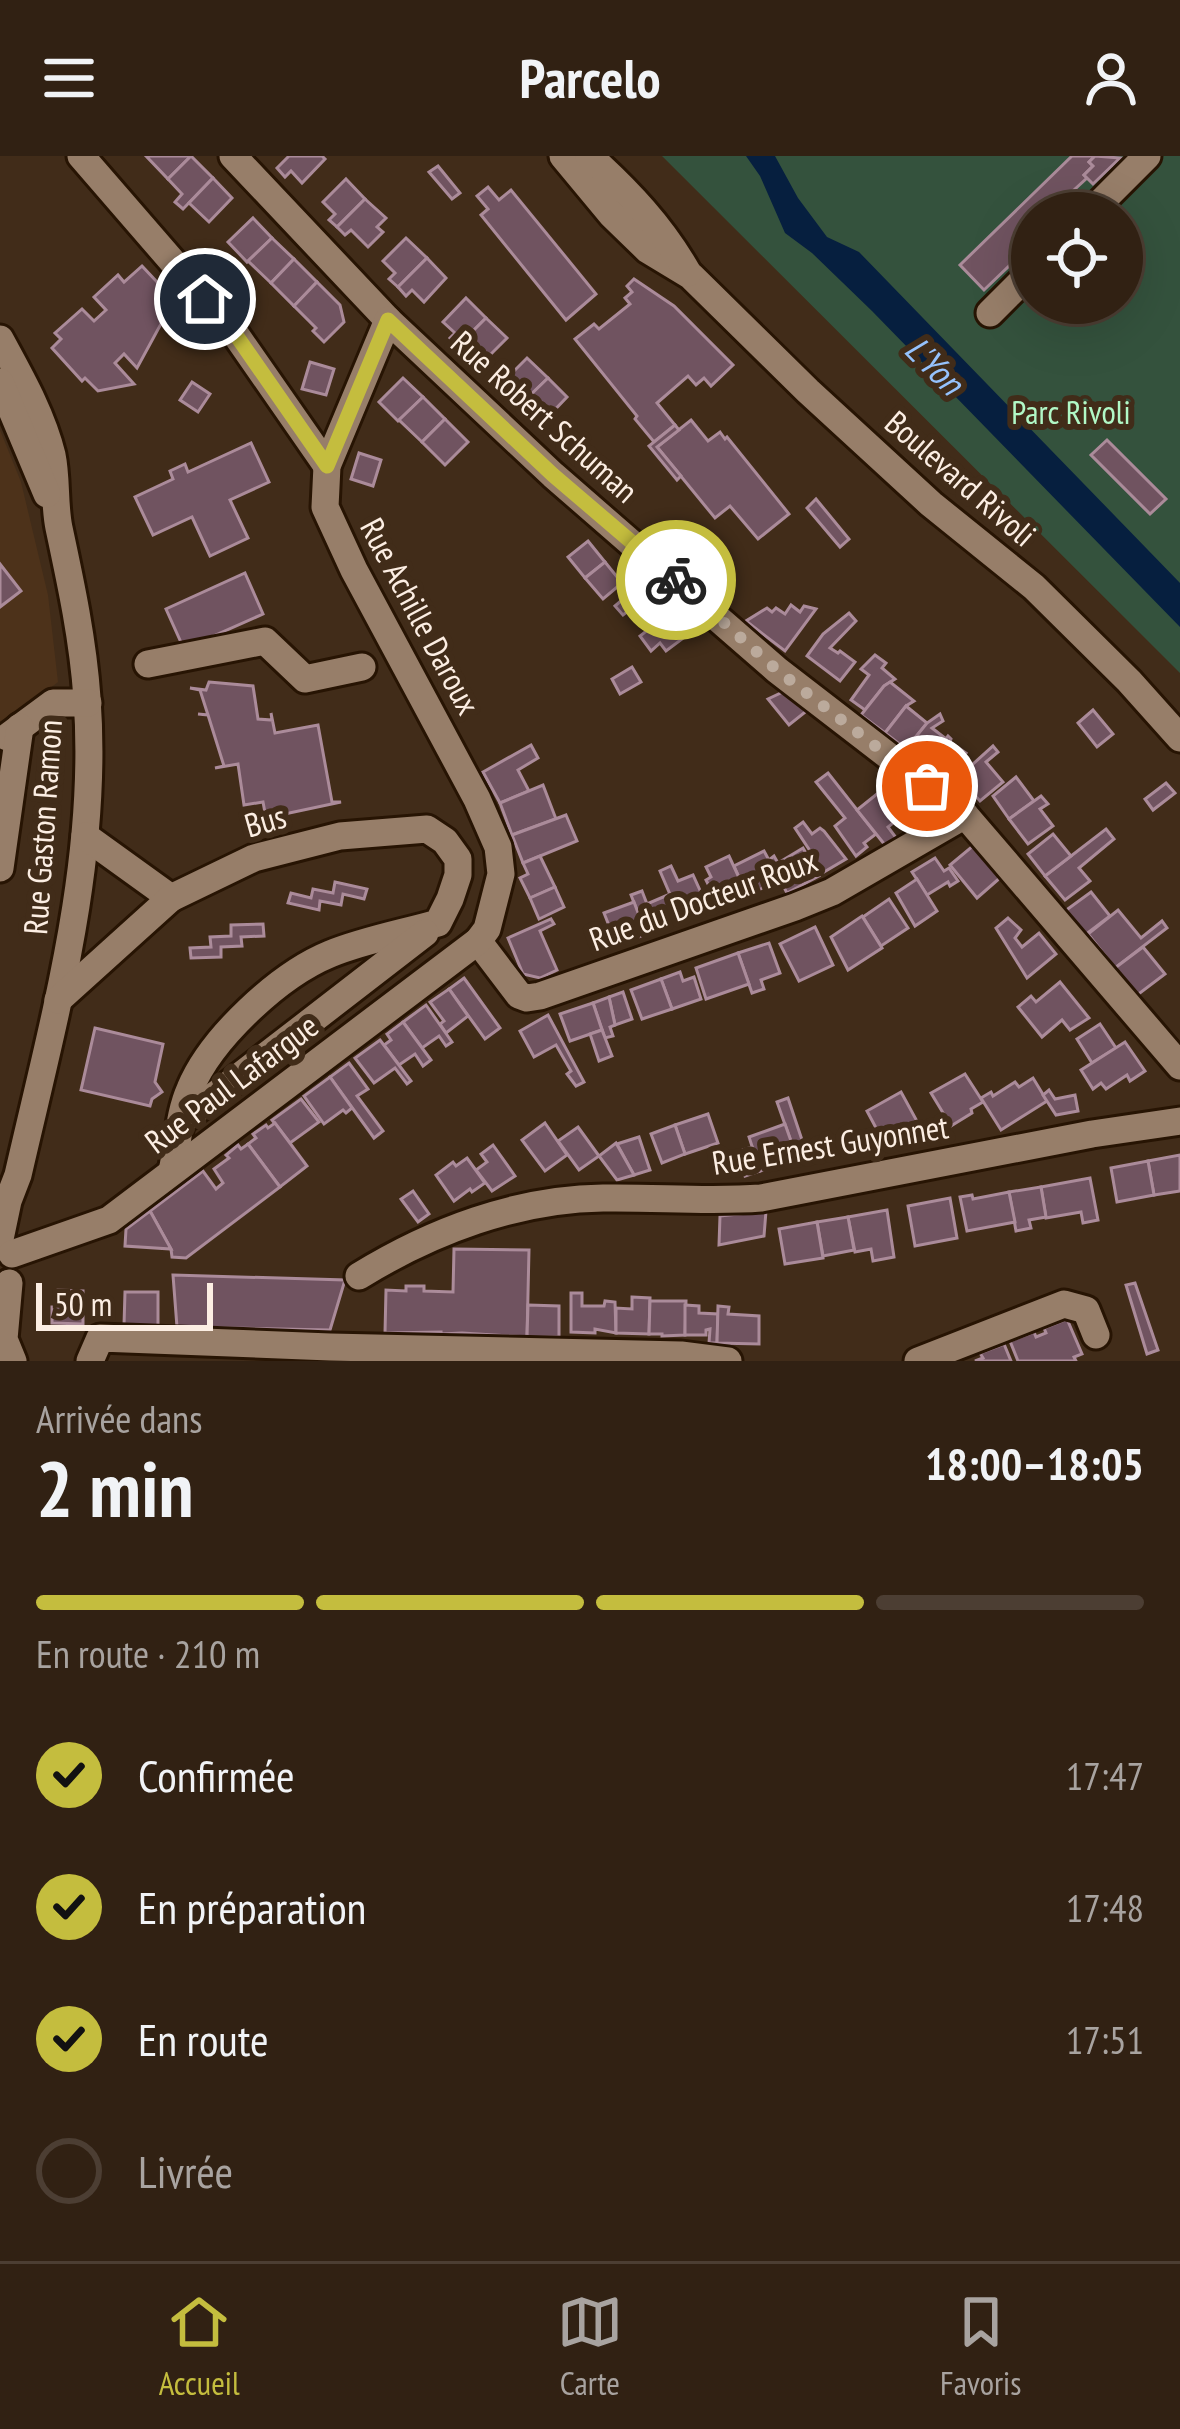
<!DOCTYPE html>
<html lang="fr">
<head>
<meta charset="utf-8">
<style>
  body { margin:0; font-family:"PT Sans Narrow",sans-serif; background:#3d2e21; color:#f1f3f6; height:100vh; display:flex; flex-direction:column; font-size:45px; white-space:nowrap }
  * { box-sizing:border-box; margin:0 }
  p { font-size:39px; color:#a8a3a0 }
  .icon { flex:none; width:66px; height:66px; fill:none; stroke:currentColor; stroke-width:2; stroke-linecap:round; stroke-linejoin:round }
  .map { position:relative; height:1205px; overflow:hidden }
  .drawer { display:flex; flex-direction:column; background:#312113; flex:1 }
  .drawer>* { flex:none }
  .fabs { position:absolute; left:1011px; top:36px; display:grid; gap:24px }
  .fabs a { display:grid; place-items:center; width:132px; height:132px; border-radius:50%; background:#312113; box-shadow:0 12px 48px #0002,0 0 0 3px #4c3e33; font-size:60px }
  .scale { position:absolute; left:36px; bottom:30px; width:177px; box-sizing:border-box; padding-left:12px; border:6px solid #fceee3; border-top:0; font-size:33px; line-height:42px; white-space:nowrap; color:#fceee3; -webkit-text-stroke:9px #412c19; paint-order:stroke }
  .pin { position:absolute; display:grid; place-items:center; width:102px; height:102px; color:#fff; margin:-51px; border:6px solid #fff; border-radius:50%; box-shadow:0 3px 12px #0007 }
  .courier { position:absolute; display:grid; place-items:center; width:120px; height:120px; margin:-60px; border:9px solid #c4bd3e; border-radius:50%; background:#fff; color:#222; box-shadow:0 3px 15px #0007 }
  .overview em { font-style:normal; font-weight:800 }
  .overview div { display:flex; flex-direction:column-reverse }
  .overview { display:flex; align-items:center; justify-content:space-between; height:204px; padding:0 36px }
  h1 { font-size:78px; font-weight:800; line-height:90px }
  .bar { display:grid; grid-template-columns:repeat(4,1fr); gap:18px 12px; align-content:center; height:144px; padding:0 36px }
  .bar i { height:15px; border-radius:9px; background:#4c3e33 }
  .bar .active { background:#c4bd3e }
  .bar p { grid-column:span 4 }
  ol { padding:0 36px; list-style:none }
  li { display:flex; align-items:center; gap:36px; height:132px }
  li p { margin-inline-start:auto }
  li .icon { padding:12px; border-radius:50%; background:#c4bd3e; color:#111; stroke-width:4 }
  li:last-child { color:#a8a3a0 }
  li i { width:66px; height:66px; border:6px solid #4c3e33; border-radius:50% }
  header { display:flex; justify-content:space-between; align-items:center; height:156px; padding:0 36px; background:#312113; font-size:54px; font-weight:800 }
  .dock { display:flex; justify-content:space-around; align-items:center; height:168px; border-top:3px solid #4c3e33; background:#312113; font-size:33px; color:#a8a3a0 }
  .dock a { display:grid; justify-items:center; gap:6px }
  .dock .active { color:#c4bd3e }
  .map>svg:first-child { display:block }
  .built { fill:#4d321a }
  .green { fill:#34523d; fill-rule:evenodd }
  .water { fill:#061f3f }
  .building { fill:#705360; stroke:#ab8b9a; stroke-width:3 }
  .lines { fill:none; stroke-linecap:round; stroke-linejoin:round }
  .minor-casing { stroke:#271403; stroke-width:33 }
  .minor { stroke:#977e69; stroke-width:27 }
  .done { stroke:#bbaa9c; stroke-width:12; stroke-dasharray:0 21.6 }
  .route { stroke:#c4bd3e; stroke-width:15 }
  .labels { text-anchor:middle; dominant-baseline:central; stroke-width:12; stroke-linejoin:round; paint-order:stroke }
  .park-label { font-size:33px; fill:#b1f8c6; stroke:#412c19 }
  .street-label { font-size:33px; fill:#fceee3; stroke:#412c19 }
  .water-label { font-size:36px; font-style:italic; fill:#95c2fd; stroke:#412c19 }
</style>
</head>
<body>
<header><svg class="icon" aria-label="menu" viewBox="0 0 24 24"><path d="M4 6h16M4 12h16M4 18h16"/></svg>Parcelo<svg class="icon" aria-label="person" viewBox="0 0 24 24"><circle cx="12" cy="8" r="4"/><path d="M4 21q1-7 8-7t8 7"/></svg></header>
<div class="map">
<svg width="1180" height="1205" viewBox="0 0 1180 1205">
  <rect width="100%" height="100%" fill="#412c19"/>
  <!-- built -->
  <polygon class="built" points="0,274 21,326 48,439 58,526 0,570"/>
  <!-- green -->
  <path class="green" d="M662 0H1180V517ZM1032 57H1122V147H1032Z"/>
  <!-- water -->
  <polygon class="water" points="746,0 775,0 798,42 827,81 859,96 1180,427 1180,471 872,155 812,97 785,77 760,20"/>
  <!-- building -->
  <g class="building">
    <polygon points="146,0 191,0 168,23"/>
    <polygon points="191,0 213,22 183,53 175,46 182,38 168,23"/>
    <polygon points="289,0 322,0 325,3 302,27 291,15 285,21 277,12"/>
    <polygon points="1072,0 1095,0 1089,6 1093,10 1084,19 1087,22 1074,34 1081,40 1064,57 1032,57 1032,88 984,134 960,109"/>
    <polygon points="1095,0 1120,2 1093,28 1084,19 1093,10 1089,6"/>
    <polygon points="438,10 460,37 452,43 429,16"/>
    <polygon points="213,22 232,42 209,66 189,47"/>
    <polygon points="346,23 365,43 337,71 329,64 335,58 323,46"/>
    <polygon points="488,31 499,44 511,34 596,138 566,164 481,59 488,53 477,40"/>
    <polygon points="365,43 386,62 377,71 383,76 368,91 351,74 345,79 337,71"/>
    <polygon points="253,62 272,82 247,106 228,86"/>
    <polygon points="272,82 294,103 271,127 248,105"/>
    <polygon points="406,82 427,102 398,131 389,123 395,117 383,105"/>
    <polygon points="427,102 446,122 424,146 412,134 406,140 398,131"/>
    <polygon points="294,103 317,126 294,150 271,127"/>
    <polygon points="142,110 174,144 137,212 124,198 115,207 134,228 98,235 85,222 82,225 52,192 61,183 55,177 82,153 94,165 106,154 94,141 118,119 124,126"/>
    <polygon points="634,123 674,150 733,209 711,230 704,222 696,229 688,220 657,247 675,269 654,286 635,263 637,260 575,183 594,168 599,173 630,148 625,142 632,136 627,130"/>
    <polygon points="317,126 340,149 344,166 324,186 313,175 316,172 294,150"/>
    <polygon points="466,142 486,162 458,190 450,182 455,177 443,166"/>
    <polygon points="486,162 507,182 484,205 472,193 466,198 458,190"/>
    <polygon points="527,202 548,222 519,250 511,242 516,237 504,225"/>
    <polygon points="310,206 334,213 326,239 302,233"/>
    <polygon points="403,222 423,241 398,265 379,246"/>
    <polygon points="548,222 567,241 544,265 532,253 528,259 519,250"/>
    <polygon points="192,226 210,238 198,256 180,244"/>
    <polygon points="423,241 445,263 422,286 399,264"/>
    <polygon points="445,263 468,286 445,309 422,286"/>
    <polygon points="691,264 708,285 720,276 725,283 727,281 789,358 758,383 730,350 715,362 657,291"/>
    <polygon points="675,269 679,274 657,291 681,320 677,324 649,290"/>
    <polygon points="1107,284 1166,343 1150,358 1091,299"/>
    <polygon points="251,287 269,326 230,344 248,382 210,400 192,361 153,379 135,341 173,323 170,315 185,308 188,316"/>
    <polygon points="359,297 381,304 373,330 351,323"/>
    <polygon points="816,343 849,383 840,391 807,352"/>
    <polygon points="588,385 605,406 585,422 568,401"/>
    <polygon points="605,406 622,427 603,443 585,422"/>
    <polygon points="0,408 21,435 0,451"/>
    <polygon points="245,417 263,458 184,493 166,453"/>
    <polygon points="643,426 668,458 649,473 632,452 623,459 615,450"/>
    <polygon points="791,449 800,456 804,450 816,453 785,495 746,465 767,452 772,456 776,452 785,458"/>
    <polygon points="849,457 856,465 830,492 838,497 840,495 855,506 840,525 807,500 823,478"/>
    <polygon points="668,458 686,480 666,495 660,487 651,495 640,480"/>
    <polygon points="875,499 886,507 882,512 895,523 884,530 865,554 851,544 869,519 861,513"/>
    <polygon points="632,511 641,526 620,538 612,523"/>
    <polygon points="209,526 253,530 258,563 272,564 271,557 275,577 318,569 332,646 341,646 266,662 263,646 244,649 238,608 215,612 224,610 208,559 198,558 208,559 200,534 190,532 206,534"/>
    <polygon points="890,526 914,545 906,550 885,577 861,559 884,530"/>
    <polygon points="785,535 809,553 789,569 768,543"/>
    <polygon points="906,550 927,567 906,593 885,577"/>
    <polygon points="1093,554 1113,578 1097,591 1078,567"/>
    <polygon points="940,558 943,565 932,572 945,582 925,609 906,593 927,567"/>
    <polygon points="948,580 951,583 950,586 966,597 948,620 928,605"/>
    <polygon points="531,589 538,602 518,614 529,635 500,647 483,616"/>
    <polygon points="993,590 998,596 986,606 1003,626 980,645 970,634 974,631 963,617"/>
    <polygon points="828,617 876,678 864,687 867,691 856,700 835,670 845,662 816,626"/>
    <polygon points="1016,621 1034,645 1009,663 993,640"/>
    <polygon points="1166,627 1175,637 1153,654 1145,643"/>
    <polygon points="543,629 556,663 512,679 500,647"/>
    <polygon points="887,630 907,656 888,671 897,683 885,689 857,654"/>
    <polygon points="1041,640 1048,648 1040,653 1053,670 1028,688 1009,663"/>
    <polygon points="566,659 577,685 523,707 512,679"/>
    <polygon points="803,666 812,678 820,672 824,675 846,703 824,716 795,672"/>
    <polygon points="1106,673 1114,683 1079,712 1090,725 1065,744 1045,720"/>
    <polygon points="1053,678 1071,700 1045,720 1028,698"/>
    <polygon points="974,689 1001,721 977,742 950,709"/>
    <polygon points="803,692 819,720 787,737 769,704 774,700 778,707"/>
    <polygon points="764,695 782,728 767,735 765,731 747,739 734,710"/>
    <polygon points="540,700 555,731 530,742 520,722 528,718 523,707"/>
    <polygon points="729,700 747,739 720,752 706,724 711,721 706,711"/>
    <polygon points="935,702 944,715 949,712 958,725 950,730 948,726 927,739 912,716"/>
    <polygon points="671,710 678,725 693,719 708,752 681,764 660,715"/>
    <polygon points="917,723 937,755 915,770 896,737"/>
    <polygon points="335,726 367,733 364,743 343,738 341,749 320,745 319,754 288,747 291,737 311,742 313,733 333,737"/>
    <polygon points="555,731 564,751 539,763 530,742"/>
    <polygon points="642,735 647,748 670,738 681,764 646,778 631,739"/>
    <polygon points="1091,736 1110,760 1085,779 1065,755"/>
    <polygon points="889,743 908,772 881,790 863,761"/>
    <polygon points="634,746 646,778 617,790 604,757"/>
    <polygon points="1118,754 1141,782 1162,765 1167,772 1115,812 1088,778"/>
    <polygon points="862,760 882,792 848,814 831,781"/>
    <polygon points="1008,762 1021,774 1015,782 1022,791 1039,777 1056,798 1027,822 996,772"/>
    <polygon points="551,763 554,768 540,775 557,814 540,822 523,818 508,782"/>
    <polygon points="263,768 264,780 241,781 242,790 221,791 221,801 191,802 190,792 211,791 210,781 231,780 231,769"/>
    <polygon points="815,771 833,809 799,825 780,788"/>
    <polygon points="769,787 780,817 761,824 764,833 752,837 738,797"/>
    <polygon points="1143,791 1165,818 1136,840 1115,812"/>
    <polygon points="738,797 749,828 706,843 696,812"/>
    <polygon points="680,816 683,825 694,821 701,843 672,853 661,823"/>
    <polygon points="464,822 500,872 485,883 449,833"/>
    <polygon points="661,823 672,853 642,863 631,834"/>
    <polygon points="1060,826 1089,862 1070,874 1062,864 1042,881 1018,851 1031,840 1036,846"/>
    <polygon points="449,833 468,860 446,877 440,868 444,865 430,846"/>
    <polygon points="623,836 632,863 615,869 609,841"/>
    <polygon points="609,841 615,869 610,871 613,880 605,882 593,847"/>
    <polygon points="593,847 602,874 570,885 560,858"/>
    <polygon points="426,849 452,886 446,890 439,880 422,892 403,866"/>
    <polygon points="548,859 584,926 576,930 567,918 571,915 556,889 534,901 520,875"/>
    <polygon points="403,866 431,904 423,910 415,898 399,909 384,889 391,884 387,878"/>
    <polygon points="1100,868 1116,892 1092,907 1077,883"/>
    <polygon points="95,872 163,888 155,926 162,936 152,943 150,950 81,934"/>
    <polygon points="602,874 612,900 599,905 590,878"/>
    <polygon points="380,884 411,925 407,928 395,912 374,927 355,902"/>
    <polygon points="1125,886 1145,915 1130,925 1127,919 1106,933 1101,927 1093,933 1081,914"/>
    <polygon points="349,907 368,933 357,940 383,975 374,982 330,921"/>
    <polygon points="965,918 983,946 971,953 972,957 951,970 931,937"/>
    <polygon points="330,921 352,952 346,957 343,954 324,968 304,940"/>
    <polygon points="1033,922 1047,945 1001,974 981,942 991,936 993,940 1015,926 1019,931"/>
    <polygon points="1049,934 1055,943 1075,939 1078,955 1056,959 1043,939"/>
    <polygon points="901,936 918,967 883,985 867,955"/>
    <polygon points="788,942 804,990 794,994 777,946"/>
    <polygon points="301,943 319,966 290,987 272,964"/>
    <polygon points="708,958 718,987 685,998 675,969"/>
    <polygon points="275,967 307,1010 280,1031 248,988 256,982 253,978 266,969 268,972"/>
    <polygon points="545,967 567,999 545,1015 522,984"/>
    <polygon points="785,968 797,1002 760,1015 749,981"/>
    <polygon points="675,969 685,998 662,1007 651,978"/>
    <polygon points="578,971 599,1000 579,1014 558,985"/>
    <polygon points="639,981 650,1014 634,1019 617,988"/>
    <polygon points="616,987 634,1019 617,1024 599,1000"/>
    <polygon points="248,988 280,1031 186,1102 172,1101 171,1093 150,1055 203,1015 216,1033 223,1027 214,1013 229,1002 226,999 238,989 241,993"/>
    <polygon points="493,989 515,1020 492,1035 476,1014 487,1006 481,998"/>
    <polygon points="752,991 760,1015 745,1020 737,996"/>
    <polygon points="1180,999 1180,1035 1154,1039 1148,1005"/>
    <polygon points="467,1002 485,1027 472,1036 470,1033 454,1045 436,1019 453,1006 456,1010"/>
    <polygon points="1148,1005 1154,1039 1117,1046 1111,1012"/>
    <polygon points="1090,1022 1098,1064 1083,1067 1081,1056 1046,1062 1041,1031"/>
    <polygon points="1041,1031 1046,1061 1029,1064 1031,1072 1016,1075 1009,1036"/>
    <polygon points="413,1035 429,1058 418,1066 401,1043"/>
    <polygon points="1009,1036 1015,1066 967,1075 960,1041 972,1039 973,1043"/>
    <polygon points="950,1042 957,1082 915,1090 908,1050"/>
    <polygon points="887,1054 894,1101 873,1105 871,1093 855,1096 848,1061"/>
    <polygon points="150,1055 171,1093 125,1090 126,1073"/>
    <polygon points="766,1055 764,1080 719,1089 720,1060"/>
    <polygon points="848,1061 854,1094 823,1100 817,1066"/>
    <polygon points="817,1066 823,1102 785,1108 779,1073"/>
    <polygon points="454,1093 529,1094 527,1181 462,1177 441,1178 441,1176 385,1177 386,1134 406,1135 406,1130 424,1130 424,1135 453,1136"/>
    <polygon points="173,1119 345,1124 330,1174 177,1171"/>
    <polygon points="1135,1127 1158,1194 1147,1198 1126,1129"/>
    <polygon points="58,1134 83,1135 83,1168 52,1167 52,1151 57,1151"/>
    <polygon points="125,1136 158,1136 158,1170 124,1169"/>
    <polygon points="571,1137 582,1137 582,1150 604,1150 605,1145 615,1146 616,1177 595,1173 595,1177 571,1176"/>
    <polygon points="632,1141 650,1142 649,1178 616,1177 616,1152 632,1153"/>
    <polygon points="650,1145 686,1145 685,1179 662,1180 662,1178 649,1178"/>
    <polygon points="528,1149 559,1150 559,1181 527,1181"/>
    <polygon points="685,1149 699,1150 699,1157 718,1158 717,1187 709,1187 710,1173 706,1174 706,1179 685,1179"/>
    <polygon points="718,1150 729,1151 728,1158 759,1160 759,1188 717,1187"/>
    <polygon points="1067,1163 1082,1198 1074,1201 1076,1205 1018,1205 1010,1185 1034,1176 1036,1181 1046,1177 1044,1172"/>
    <polygon points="1004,1188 1011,1205 975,1205 983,1202 980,1197"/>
  </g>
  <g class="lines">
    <defs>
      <g id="minor">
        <polyline points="81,0 236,179 327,310"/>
        <polyline points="233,0 388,164 553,319 777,514 965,659 1180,910"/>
        <polyline points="563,0 612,59 648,94 691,120 808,235 931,348 1034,431 1129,525 1180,582"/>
        <path d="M589 0C628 35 662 71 688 117"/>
        <polyline points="1090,57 1147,0"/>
        <polyline points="990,157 1032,115"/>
        <path d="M0 183C20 220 42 258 52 299 57 323 54 348 59 372 71 428 83 484 87 542 99 704 54 862 18 1019L8 1045 0 1083"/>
        <polyline points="0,226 47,338"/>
        <polyline points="148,508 265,485 305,523 362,511"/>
        <polyline points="7,581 53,547 88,547"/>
        <polyline points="85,680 171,742"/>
        <polyline points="0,712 20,571"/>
        <polyline points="478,785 519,839 527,842 540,840 795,751 832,736 965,659"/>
        <path d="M58 844 171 742 254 702 340 680 427 673 445 685 458 703V719L450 743 438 767C403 777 364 784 330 798 279 819 211 882 190 933 179 957 178 989 172 1015"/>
        <polyline points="183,964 425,777"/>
        <polyline points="12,1098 109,1064 478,785 487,773 501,718 498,691 477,643 354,414 325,351 327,310 388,164"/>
        <path d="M359 1120C432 1075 517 1043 603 1042 656 1041 708 1046 761 1042L1092 978 1180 965"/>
        <polyline points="9,1127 4,1183 13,1205"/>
        <polyline points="90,1205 100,1182 330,1191 681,1199 728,1205"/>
        <polyline points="918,1205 1064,1148 1086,1154 1096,1179"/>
      </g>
    </defs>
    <!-- minor casing -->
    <use href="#minor" class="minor-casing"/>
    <!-- minor -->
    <use href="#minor" class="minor"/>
  </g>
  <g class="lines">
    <!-- done -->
    <polyline class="done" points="676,424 777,514 927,630"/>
    <!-- route -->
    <polyline class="route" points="205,143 236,179 327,310 388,164 553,319 676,424"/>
  </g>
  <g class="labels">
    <!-- park labels -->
    <g class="park-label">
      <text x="1071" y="255">Parc Rivoli</text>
    </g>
    <!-- street labels -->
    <g class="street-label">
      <text transform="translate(545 260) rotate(42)">Rue Robert Schuman</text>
      <text transform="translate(961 322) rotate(41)">Boulevard Rivoli</text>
      <text transform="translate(421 460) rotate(62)">Rue Achille Daroux</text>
      <text transform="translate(265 664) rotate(-16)">Bus</text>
      <text transform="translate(42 671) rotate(-86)">Rue Gaston Ramon</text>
      <text transform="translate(703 743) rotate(-20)">Rue du Docteur Roux</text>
      <text transform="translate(231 927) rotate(-37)">Rue Paul Lafargue</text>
      <text transform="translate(830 988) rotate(-9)">Rue Ernest Guyonnet</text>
    </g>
    <!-- water labels -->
    <g class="water-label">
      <text transform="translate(935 209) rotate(45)">L'Yon</text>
    </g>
  </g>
</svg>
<div class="fabs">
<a><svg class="icon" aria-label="locate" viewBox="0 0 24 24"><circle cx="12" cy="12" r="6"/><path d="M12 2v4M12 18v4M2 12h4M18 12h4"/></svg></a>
</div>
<div class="scale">50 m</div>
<div class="pin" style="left:927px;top:630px;background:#ea580c"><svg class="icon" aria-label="bag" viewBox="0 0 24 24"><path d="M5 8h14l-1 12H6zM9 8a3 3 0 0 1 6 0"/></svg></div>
<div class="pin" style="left:205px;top:143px;background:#1f2937"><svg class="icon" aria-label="home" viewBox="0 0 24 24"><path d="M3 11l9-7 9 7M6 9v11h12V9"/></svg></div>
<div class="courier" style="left:676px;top:424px"><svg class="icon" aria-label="bike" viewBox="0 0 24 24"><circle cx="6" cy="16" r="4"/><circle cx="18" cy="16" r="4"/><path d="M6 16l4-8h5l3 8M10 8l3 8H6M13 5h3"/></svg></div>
</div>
<section class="drawer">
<div class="overview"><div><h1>2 min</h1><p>Arrivée dans</p></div><em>18:00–18:05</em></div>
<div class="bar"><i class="active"></i><i class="active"></i><i class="active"></i><i></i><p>En route · 210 m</p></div>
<ol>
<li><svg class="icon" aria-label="check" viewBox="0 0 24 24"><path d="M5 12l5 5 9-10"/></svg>Confirmée<p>17:47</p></li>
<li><svg class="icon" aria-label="check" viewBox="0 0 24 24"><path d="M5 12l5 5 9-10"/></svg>En préparation<p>17:48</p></li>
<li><svg class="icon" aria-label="check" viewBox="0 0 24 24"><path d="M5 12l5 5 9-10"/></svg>En route<p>17:51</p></li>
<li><i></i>Livrée</li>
</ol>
</section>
<nav class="dock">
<a class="active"><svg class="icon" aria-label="home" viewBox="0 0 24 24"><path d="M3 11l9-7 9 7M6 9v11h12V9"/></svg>Accueil</a>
<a><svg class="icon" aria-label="map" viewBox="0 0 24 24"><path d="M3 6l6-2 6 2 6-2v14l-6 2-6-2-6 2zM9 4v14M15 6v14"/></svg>Carte</a>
<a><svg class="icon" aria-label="saved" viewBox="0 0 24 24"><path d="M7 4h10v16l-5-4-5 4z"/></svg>Favoris</a>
</nav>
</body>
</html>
